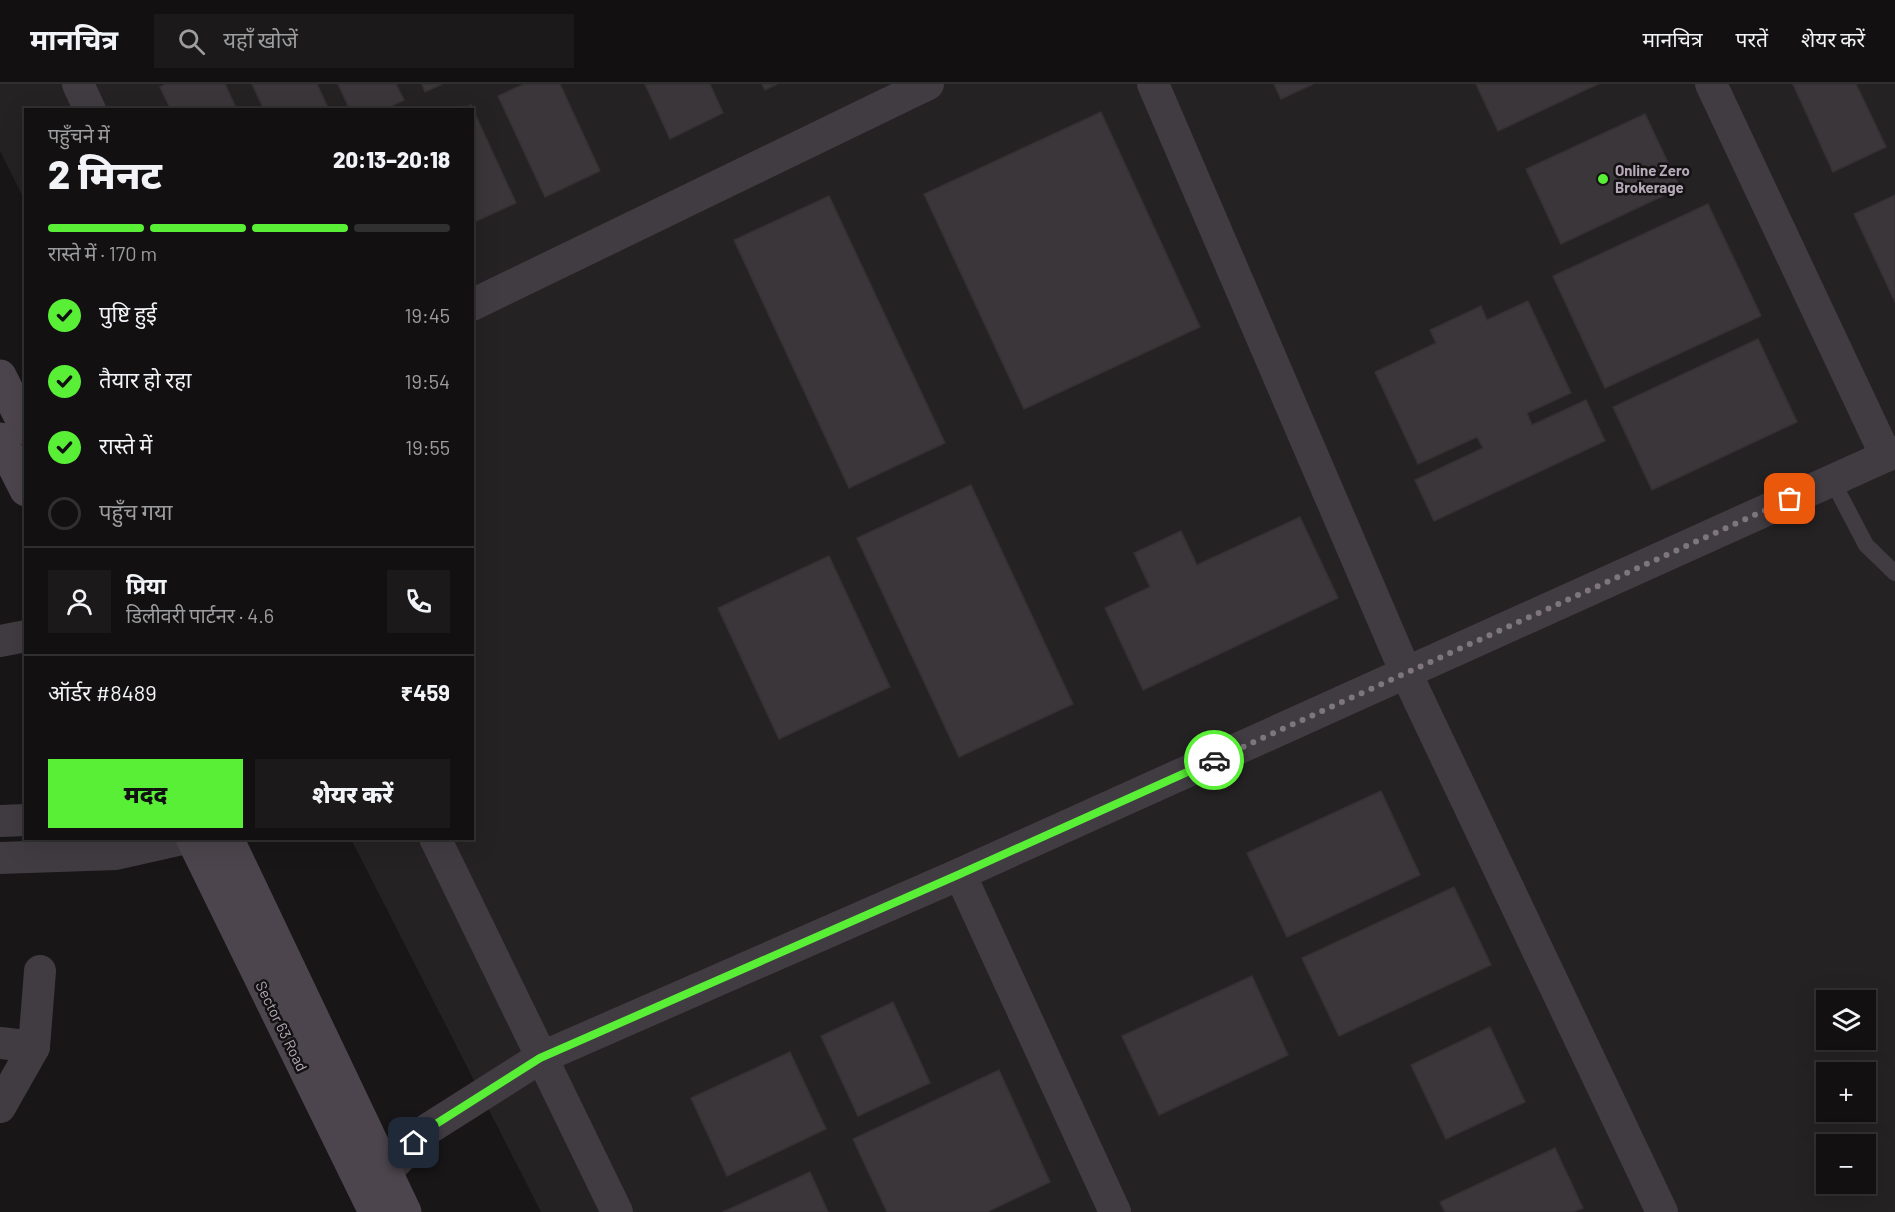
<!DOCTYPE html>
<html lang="hi">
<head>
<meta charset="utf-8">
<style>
  body { margin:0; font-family:Barlow,"Noto Sans Devanagari",sans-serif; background:#1b191a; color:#f1f3f6; height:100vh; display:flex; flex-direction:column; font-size:22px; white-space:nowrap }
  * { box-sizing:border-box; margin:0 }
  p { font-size:20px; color:#9c9d9f }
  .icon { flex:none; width:33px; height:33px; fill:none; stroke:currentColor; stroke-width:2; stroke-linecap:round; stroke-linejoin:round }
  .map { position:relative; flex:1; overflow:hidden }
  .side { position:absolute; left:24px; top:24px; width:450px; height:732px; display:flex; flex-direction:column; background:#121011; border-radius:0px; box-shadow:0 6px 24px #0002,0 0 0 2px #313031 }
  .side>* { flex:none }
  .tools { position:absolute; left:1816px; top:906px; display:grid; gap:12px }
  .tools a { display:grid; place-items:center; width:60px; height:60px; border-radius:0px; background:#121011; box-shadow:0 6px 24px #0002,0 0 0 2px #313031; font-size:30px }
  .pin { position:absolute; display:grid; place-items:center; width:51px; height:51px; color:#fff; margin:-26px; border-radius:12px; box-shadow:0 3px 9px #0006 }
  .courier { position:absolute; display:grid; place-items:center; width:60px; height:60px; margin:-30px; border:4px solid #59ef37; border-radius:50%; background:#fff; color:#222; box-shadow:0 2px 8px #0007 }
  .overview em { font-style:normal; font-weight:800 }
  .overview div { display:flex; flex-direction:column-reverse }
  .overview { display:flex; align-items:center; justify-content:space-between; height:102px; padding:0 24px }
  h1 { font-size:39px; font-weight:800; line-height:45px }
  .bar { display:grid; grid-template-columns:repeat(4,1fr); gap:9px 6px; align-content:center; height:72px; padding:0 24px }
  .bar i { height:8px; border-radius:4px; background:#313031 }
  .bar .on { background:#59ef37 }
  .bar p { grid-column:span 4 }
  .line { display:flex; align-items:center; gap:15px; padding:0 24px; border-top:2px solid #313031 }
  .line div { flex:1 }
  .round { display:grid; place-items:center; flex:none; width:63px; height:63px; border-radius:0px; background:#1b191a }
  ol { padding:0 24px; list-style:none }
  li { display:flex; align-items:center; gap:18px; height:66px }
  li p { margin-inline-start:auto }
  li .icon { padding:6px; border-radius:50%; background:#59ef37; color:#111; stroke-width:4 }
  li:last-child { color:#9c9d9f }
  li i { width:33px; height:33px; border:3px solid #313031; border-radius:50% }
  .action { display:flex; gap:12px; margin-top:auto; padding:12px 24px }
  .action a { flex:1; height:69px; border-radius:0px; background:#59ef37; color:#111; font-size:24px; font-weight:800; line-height:69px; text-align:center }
  .action a+a { background:#1b191a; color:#f1f3f6 }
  header { display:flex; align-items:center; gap:36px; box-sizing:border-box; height:84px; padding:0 30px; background:#121011; border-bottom:2px solid #313031 }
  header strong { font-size:28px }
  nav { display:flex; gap:33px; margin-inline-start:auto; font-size:21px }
  .search { width:420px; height:54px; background:#1b191a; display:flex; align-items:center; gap:15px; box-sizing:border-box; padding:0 21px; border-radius:0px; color:#9c9d9f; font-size:22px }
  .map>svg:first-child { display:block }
  .built { fill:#252224; fill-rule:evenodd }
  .building { fill:#3a3639; stroke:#343033; stroke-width:1.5 }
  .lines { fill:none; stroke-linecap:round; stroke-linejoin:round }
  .lane { stroke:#413c42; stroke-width:16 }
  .street { stroke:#413c42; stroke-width:32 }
  .secondary { stroke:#4c454d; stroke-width:33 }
  .done { stroke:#7e757f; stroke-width:6; stroke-dasharray:0 10.8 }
  .route { stroke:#59ef37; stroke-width:8 }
  .poi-dot { fill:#59ef37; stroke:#131112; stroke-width:2 }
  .labels { text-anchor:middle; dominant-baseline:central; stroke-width:5; stroke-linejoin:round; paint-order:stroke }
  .poi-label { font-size:15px; font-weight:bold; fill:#b5a8b7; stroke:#131112; text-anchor:start }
  .street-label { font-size:15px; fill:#b5a8b7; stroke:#131112 }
</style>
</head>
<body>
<header>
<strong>मानचित्र</strong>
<div class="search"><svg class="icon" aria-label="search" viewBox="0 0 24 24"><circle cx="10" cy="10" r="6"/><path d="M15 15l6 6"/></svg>यहाँ खोजें</div>
<nav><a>मानचित्र</a><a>परतें</a><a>शेयर करें</a></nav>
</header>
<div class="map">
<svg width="1895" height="1128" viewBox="0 0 1895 1128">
  <rect width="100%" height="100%" fill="#181617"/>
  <!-- built -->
  <path class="built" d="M0 0H1895V1128H541L351 755 472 754V26H26L25 117 0 67ZM1827 916H1866V956H1827ZM1827 988H1866V1028H1827ZM1827 1060H1866V1100H1827Z"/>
  <!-- building -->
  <g class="building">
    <polygon points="165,0 225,0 237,26 171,26 160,3"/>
    <polygon points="252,0 317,0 329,26 264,26"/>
    <polygon points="338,0 396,0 404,16 384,26 350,26"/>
    <polygon points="422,0 442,0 425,8"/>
    <polygon points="524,0 560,0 600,87 545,113 498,12"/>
    <polygon points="645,0 710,0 723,29 670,55"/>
    <polygon points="762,0 777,0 765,6"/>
    <polygon points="1274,0 1313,0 1281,15"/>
    <polygon points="1476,0 1598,0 1498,47"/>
    <polygon points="1793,0 1856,0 1886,63 1833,88"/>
    <polygon points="471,21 516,119 472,139 472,26 462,26"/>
    <polygon points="1101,28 1200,243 1024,325 924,110"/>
    <polygon points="1645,30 1680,104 1561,160 1526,85"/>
    <polygon points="1895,111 1895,218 1854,130"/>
    <polygon points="829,112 945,359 849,404 734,156"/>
    <polygon points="1708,120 1761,232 1605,304 1553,192"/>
    <polygon points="1528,217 1571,309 1527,329 1532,341 1586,316 1605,357 1434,437 1415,396 1483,364 1477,353 1418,380 1375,288 1436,259 1430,246 1481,222 1487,236"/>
    <polygon points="1758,255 1797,338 1652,406 1613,323"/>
    <polygon points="971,401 1073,620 959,673 857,454"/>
    <polygon points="1300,433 1338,514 1143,606 1105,524 1150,503 1134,469 1181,447 1197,481"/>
    <polygon points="829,472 890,603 779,655 718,524"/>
    <polygon points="1381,707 1420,791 1287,853 1247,769"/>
    <polygon points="1454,803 1491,881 1339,952 1302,874"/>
    <polygon points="1252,892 1288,971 1159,1031 1122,952"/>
    <polygon points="893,918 930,999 858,1032 821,952"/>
    <polygon points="1490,943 1525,1018 1446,1055 1411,981"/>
    <polygon points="790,968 826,1045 727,1092 691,1014"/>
    <polygon points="999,986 1050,1098 987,1128 887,1128 853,1055"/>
    <polygon points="1555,1064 1583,1124 1573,1128 1445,1128 1440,1118"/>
    <polygon points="810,1088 828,1128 723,1128"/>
  </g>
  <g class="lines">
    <!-- lane -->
    <polyline class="lane" points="1832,396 1866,461 1895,489"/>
    <!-- street -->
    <g class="street">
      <polyline points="78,0 90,26"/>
      <polyline points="1153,0 1406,589 1662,1128"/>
      <polyline points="1711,0 1886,372"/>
      <polyline points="472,221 928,0"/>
      <polyline points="0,557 26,552"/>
      <polyline points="0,737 26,736"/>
      <polyline points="435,754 617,1128"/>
      <polyline points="0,774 116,770 187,754"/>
      <polyline points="960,790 1115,1128"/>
      <polyline points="0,959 34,963 40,887"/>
      <polyline points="0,1023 34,963"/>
      <polyline points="386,1088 428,1045 540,974 960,790 1895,368"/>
    </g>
    <!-- secondary -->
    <g class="secondary">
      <polyline points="0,292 26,344"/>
      <polyline points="0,355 26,406"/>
      <polyline points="192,754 375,1128"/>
      <polyline points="227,754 405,1128"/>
    </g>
  </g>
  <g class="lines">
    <!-- done -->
    <polyline class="done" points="1214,676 1790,415"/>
    <!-- route -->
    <polyline class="route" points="414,1059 428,1045 540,974 960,790 1214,676"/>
  </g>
  <!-- markers -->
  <circle class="poi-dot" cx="1603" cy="95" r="6"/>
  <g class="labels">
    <!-- poi labels -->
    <g class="poi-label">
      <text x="1615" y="86">Online Zero<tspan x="1615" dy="17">Brokerage</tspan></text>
    </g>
    <!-- street labels -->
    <g class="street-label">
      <text transform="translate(282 942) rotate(64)">Sector 63 Road</text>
    </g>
  </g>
</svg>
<div class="tools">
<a><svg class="icon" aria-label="layers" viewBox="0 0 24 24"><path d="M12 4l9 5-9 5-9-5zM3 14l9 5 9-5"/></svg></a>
<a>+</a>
<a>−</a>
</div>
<div class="pin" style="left:1790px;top:415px;background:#ea580c"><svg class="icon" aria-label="bag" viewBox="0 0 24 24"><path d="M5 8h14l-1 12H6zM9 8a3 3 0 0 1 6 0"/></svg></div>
<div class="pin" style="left:414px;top:1059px;background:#1f2937"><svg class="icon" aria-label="home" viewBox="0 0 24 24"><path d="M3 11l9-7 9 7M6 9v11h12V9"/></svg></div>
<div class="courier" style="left:1214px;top:676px"><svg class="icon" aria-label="car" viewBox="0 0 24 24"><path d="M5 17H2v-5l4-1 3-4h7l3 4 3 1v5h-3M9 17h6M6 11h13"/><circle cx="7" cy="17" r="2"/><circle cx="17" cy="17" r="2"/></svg></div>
<section class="side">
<div class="overview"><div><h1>2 मिनट</h1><p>पहुँचने में</p></div><em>20:13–20:18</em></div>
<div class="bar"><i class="on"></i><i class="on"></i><i class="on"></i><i></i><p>रास्ते में · 170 m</p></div>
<ol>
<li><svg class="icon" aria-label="check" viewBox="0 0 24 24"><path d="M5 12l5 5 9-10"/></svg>पुष्टि हुई<p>19:45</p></li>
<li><svg class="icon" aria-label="check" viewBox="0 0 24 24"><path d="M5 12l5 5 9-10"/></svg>तैयार हो रहा<p>19:54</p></li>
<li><svg class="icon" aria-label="check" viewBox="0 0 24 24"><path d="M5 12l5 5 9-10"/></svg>रास्ते में<p>19:55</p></li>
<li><i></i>पहुँच गया</li>
</ol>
<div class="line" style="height:108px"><a class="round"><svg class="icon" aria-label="person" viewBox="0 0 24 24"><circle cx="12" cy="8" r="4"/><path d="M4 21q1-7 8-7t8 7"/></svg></a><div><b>प्रिया</b><p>डिलीवरी पार्टनर · 4.6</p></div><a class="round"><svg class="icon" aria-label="phone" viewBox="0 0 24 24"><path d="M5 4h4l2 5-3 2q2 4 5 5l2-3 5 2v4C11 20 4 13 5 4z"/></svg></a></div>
<div class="line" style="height:78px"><div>ऑर्डर #8489</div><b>₹459</b></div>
<div class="action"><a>मदद</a><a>शेयर करें</a></div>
</section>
</div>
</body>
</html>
